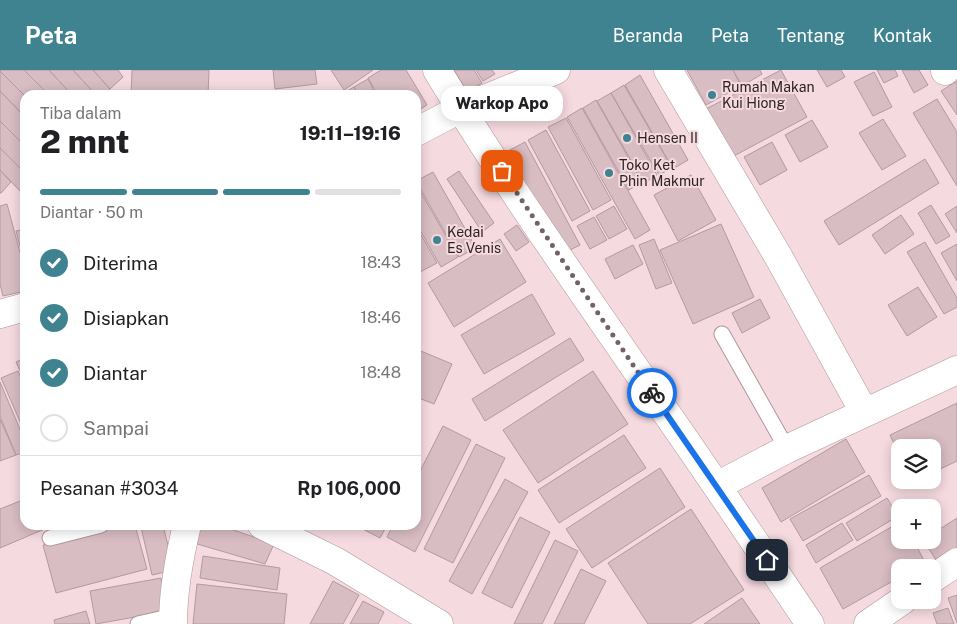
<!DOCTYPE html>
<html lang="id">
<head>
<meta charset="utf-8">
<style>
  body { margin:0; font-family:"Public Sans",sans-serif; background:#f6f6f6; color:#202124; height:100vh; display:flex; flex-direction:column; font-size:19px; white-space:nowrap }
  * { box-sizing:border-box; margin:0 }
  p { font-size:16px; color:#757577 }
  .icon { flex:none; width:28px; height:28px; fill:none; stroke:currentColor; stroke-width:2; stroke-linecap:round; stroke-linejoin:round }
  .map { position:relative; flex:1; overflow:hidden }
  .side { position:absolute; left:20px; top:20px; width:401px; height:440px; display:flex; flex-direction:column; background:#fff; border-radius:15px; box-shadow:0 2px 12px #0003 }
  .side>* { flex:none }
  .tools { position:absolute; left:891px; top:369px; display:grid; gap:10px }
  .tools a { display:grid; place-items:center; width:50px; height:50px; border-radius:10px; background:#fff; box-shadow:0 2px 12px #0003; font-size:25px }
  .pin { position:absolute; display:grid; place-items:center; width:42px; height:42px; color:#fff; margin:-21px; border-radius:10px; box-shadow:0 2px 8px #0006 }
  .courier { position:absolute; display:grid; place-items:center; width:50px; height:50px; margin:-25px; border:4px solid #1a73e8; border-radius:50%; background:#fff; color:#222; box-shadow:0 1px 6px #0007 }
  .bubble { position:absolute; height:35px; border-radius:15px; background:#fff; box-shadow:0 2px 12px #0003; font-size:16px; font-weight:800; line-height:35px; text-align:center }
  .headline em { font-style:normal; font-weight:800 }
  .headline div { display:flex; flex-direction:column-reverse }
  .headline { display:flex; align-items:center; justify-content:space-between; height:85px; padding:0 20px }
  h1 { font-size:32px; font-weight:800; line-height:38px }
  .bar { display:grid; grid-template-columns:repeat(4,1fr); gap:8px 5px; align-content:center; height:60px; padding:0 20px }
  .bar i { height:6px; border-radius:4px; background:#e0e0e0 }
  .bar .current { background:#3f8391 }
  .bar p { grid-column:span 4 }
  .line { display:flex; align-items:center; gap:12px; padding:0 20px; border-top:1px solid #e0e0e0 }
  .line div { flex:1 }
  ol { padding:0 20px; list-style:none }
  li { display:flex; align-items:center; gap:15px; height:55px }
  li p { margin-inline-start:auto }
  li .icon { padding:5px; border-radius:50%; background:#3f8391; color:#fff; stroke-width:4 }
  li:last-child { color:#757577 }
  li i { width:28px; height:28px; border:2px solid #e0e0e0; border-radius:50% }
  header { display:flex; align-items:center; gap:30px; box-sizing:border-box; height:70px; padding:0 25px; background:#3f8391; color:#fff }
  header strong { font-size:24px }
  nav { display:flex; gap:28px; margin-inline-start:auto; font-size:18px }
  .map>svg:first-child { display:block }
  .building { fill:#d8bdc3; stroke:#b39aa0 }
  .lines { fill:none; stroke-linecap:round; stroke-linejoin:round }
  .lane-casing { stroke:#b0969c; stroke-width:17 }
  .street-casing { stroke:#b0969c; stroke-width:29 }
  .secondary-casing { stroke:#b0969c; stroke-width:29 }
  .lane { stroke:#fff; stroke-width:15 }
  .street { stroke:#fff; stroke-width:28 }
  .secondary { stroke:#fff; stroke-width:28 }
  .done { stroke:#726266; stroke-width:5; stroke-dasharray:0 9 }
  .route { stroke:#1a73e8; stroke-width:6 }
  .poi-dot { fill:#3f8391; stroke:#f5dae0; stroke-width:2 }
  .labels { text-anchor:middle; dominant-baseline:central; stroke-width:4; stroke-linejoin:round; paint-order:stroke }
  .poi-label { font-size:14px; fill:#2c2224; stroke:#f5dae0; text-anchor:start }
</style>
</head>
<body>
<header>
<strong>Peta</strong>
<nav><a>Beranda</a><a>Peta</a><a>Tentang</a><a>Kontak</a></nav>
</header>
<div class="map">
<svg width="957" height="554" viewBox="0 0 957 554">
  <rect width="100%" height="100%" fill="#f5dae0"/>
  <!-- building -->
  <g class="building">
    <polygon points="1,0 24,0 49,25 25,26 0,1"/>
    <polygon points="24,0 49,0 72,25 49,25"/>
    <polygon points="49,0 73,0 96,25 72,25"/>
    <polygon points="73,0 93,0 110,19 103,25 96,25"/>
    <polygon points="93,0 118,0 123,7 110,19"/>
    <polygon points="132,0 209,0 208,25 131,25"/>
    <polygon points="273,0 315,0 317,14 275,19"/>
    <polygon points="331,0 373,0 344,20"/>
    <polygon points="381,0 406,0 427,35 416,42 416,25 378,25 368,8"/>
    <polygon points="454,0 474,0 482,13 467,22"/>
    <polygon points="476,0 492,0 495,4 483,11"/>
    <polygon points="687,0 733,0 741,16 706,35"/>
    <polygon points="733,0 760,0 762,4 742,16"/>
    <polygon points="781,0 807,47 730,88 704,40"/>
    <polygon points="817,0 841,0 845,7 827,17"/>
    <polygon points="877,0 895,0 898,6 884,13"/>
    <polygon points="902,0 919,0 928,15 914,23"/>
    <polygon points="0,1 25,26 25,47 0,21"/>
    <polygon points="874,2 892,37 873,46 854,12"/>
    <polygon points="640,5 688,90 673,99 625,15"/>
    <polygon points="368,9 376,25 358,25 354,17"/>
    <polygon points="957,11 957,45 941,21"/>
    <polygon points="624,15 672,98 659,105 611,23"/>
    <polygon points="354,17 358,25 340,25"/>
    <polygon points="0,21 25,47 25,76 0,51"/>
    <polygon points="611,23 657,105 644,113 597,31"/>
    <polygon points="937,29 957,62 957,116 913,43"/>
    <polygon points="596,30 642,112 629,120 583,38"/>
    <polygon points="582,38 650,160 635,169 567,47"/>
    <polygon points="566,48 611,130 593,140 548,57"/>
    <polygon points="883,49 906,86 882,100 859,63"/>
    <polygon points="812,50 828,77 800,92 785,65"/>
    <polygon points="0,51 25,76 25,103 0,78"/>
    <polygon points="546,60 590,141 572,151 528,70"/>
    <polygon points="525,72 580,175 562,184 508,81"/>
    <polygon points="772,72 787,100 760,115 744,87"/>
    <polygon points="0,78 25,103 25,118 21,122 0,100"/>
    <polygon points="925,89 939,113 839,175 824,151"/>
    <polygon points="0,100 11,112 1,123 0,123"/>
    <polygon points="459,101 494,153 482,162 447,109"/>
    <polygon points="433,102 476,178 459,187 416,111"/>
    <polygon points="691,105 716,150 678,171 654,125"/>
    <polygon points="416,114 458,187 441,197 416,153"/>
    <polygon points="7,134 25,201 25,221 3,226 0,214 0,136"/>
    <polygon points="931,135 950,166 936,174 918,143"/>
    <polygon points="614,136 627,159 609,169 596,146"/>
    <polygon points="957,136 957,163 945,144"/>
    <polygon points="901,145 914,164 885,184 872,165"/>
    <polygon points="594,147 607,170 590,179 577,156"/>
    <polygon points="721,154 754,227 693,254 660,180"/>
    <polygon points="517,155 529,172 516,181 504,164"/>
    <polygon points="416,156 437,193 420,202 416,195"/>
    <polygon points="25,159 25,195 16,161"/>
    <polygon points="500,169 526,212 454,257 428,213"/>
    <polygon points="654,169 672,213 656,219 639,175"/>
    <polygon points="925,172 957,228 957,237 944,244 907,182"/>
    <polygon points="957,174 957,211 941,183"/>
    <polygon points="633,175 643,194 615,209 605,189"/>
    <polygon points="918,217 937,247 907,266 888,235"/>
    <polygon points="532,224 555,264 484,304 461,265"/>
    <polygon points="760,229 770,248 742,263 732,243"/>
    <polygon points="570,268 584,290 485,351 472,329"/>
    <polygon points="416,279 452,294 434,334 416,327"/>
    <polygon points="25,288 25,312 16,292"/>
    <polygon points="18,301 25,316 25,363 1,308"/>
    <polygon points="593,301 628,354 538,413 503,360"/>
    <polygon points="0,312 25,371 25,382 16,385 0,346"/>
    <polygon points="957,333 957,391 932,403 932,378 900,378 900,386 890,365"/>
    <polygon points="0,349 16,385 0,391"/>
    <polygon points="443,356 471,370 415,482 387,467 393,455 416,455 416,409"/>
    <polygon points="624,365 646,398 559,453 538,420"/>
    <polygon points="846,369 865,402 781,452 762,418"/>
    <polygon points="476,374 505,388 453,493 424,479"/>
    <polygon points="660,398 685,437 592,498 566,459"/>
    <polygon points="869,405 881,426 803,471 790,449"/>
    <polygon points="505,409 528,422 472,524 449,511"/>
    <polygon points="887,428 898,446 857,471 846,453"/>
    <polygon points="25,429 25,455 54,455 0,478 0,439"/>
    <polygon points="691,439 744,520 690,554 648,554 608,493"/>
    <polygon points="520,447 550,462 512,538 482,523"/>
    <polygon points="957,448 957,481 938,493 923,470 932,470 932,464"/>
    <polygon points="900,452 900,470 913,470 925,492 916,498 900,498 900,507 843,539 820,498"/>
    <polygon points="842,453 853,470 816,493 806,475"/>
    <polygon points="118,455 135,455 147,499 56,523 43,475"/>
    <polygon points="147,455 163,455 174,500 152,505 141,457"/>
    <polygon points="200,455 219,455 274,474 265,494 194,473"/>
    <polygon points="355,455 387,455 380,468"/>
    <polygon points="555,470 578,481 542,554 514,554"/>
    <polygon points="203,486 280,498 277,520 200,508"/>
    <polygon points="581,499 606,511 584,554 554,554"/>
    <polygon points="161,508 168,541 96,554 90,521"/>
    <polygon points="333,511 359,525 343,554 310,554"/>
    <polygon points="197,514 287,524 284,554 193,554"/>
    <polygon points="957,525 957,553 948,528"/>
    <polygon points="742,528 760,554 704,554"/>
    <polygon points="363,531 384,542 378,554 350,554"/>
    <polygon points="948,538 954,554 937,554 933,543"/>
    <polygon points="86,541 90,554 55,554 54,550"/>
  </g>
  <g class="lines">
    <defs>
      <g id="lane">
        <polyline points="722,264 787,379"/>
        <polyline points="50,468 101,455"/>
        <polyline points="138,554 173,546"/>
      </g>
      <g id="street">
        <polyline points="668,0 778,186 864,342"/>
        <polyline points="945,1 946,0"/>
        <polyline points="262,455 335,491 439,554"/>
        <polyline points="932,509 957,492"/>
        <path d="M173 554C173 520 179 488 187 455"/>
        <polyline points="868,554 903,530"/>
      </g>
      <g id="secondary">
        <path d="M437 0C502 108 575 211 646 314 702 393 756 474 810 554"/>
        <polyline points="416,62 460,39 556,0"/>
        <polyline points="0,244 25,237"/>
        <polyline points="717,416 787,379 957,300"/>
      </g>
    </defs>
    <!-- lane casing -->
    <use href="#lane" class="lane-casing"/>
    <!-- street casing -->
    <use href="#street" class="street-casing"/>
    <!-- secondary casing -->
    <use href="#secondary" class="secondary-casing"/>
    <!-- lane -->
    <use href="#lane" class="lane"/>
    <!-- street -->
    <use href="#street" class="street"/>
    <!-- secondary -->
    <use href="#secondary" class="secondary"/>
  </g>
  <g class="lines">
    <!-- done -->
    <polyline class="done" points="502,101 652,323"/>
    <!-- route -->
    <polyline class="route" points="652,323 767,490"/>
  </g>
  <!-- markers -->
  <g class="poi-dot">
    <circle cx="712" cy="25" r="5"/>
    <circle cx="627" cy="68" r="5"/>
    <circle cx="609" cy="103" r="5"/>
    <circle cx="437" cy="170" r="5"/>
  </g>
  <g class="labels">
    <!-- poi labels -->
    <g class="poi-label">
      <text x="722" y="17">Rumah Makan<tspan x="722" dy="16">Kui Hiong</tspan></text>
      <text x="637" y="68">Hensen II</text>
      <text x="619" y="95">Toko Ket<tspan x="619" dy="16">Phin Makmur</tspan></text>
      <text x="447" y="162">Kedai<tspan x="447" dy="16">Es Venis</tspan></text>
    </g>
  </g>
</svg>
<div class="tools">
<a><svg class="icon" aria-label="layers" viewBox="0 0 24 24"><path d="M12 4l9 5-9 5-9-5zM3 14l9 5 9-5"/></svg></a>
<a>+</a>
<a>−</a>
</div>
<div class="pin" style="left:502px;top:101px;background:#ea580c"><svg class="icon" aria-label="bag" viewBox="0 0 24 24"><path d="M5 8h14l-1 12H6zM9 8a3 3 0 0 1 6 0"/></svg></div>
<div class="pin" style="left:767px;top:490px;background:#1f2937"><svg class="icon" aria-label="home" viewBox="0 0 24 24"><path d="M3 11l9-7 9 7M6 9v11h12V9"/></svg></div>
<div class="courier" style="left:652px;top:323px"><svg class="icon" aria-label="bike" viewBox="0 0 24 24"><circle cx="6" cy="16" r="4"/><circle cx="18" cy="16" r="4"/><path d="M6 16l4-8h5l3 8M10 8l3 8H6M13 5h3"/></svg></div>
<div class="bubble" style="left:441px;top:16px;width:122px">Warkop Apo</div>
<section class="side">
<div class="headline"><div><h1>2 mnt</h1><p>Tiba dalam</p></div><em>19:11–19:16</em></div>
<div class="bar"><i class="current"></i><i class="current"></i><i class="current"></i><i></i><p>Diantar · 50 m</p></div>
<ol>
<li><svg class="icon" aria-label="check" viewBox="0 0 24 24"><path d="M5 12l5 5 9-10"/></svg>Diterima<p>18:43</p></li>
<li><svg class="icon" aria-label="check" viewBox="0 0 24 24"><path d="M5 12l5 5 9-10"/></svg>Disiapkan<p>18:46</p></li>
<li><svg class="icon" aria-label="check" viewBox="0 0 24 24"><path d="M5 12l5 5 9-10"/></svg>Diantar<p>18:48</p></li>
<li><i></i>Sampai</li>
</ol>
<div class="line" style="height:65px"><div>Pesanan #3034</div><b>Rp 106,000</b></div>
</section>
</div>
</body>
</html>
